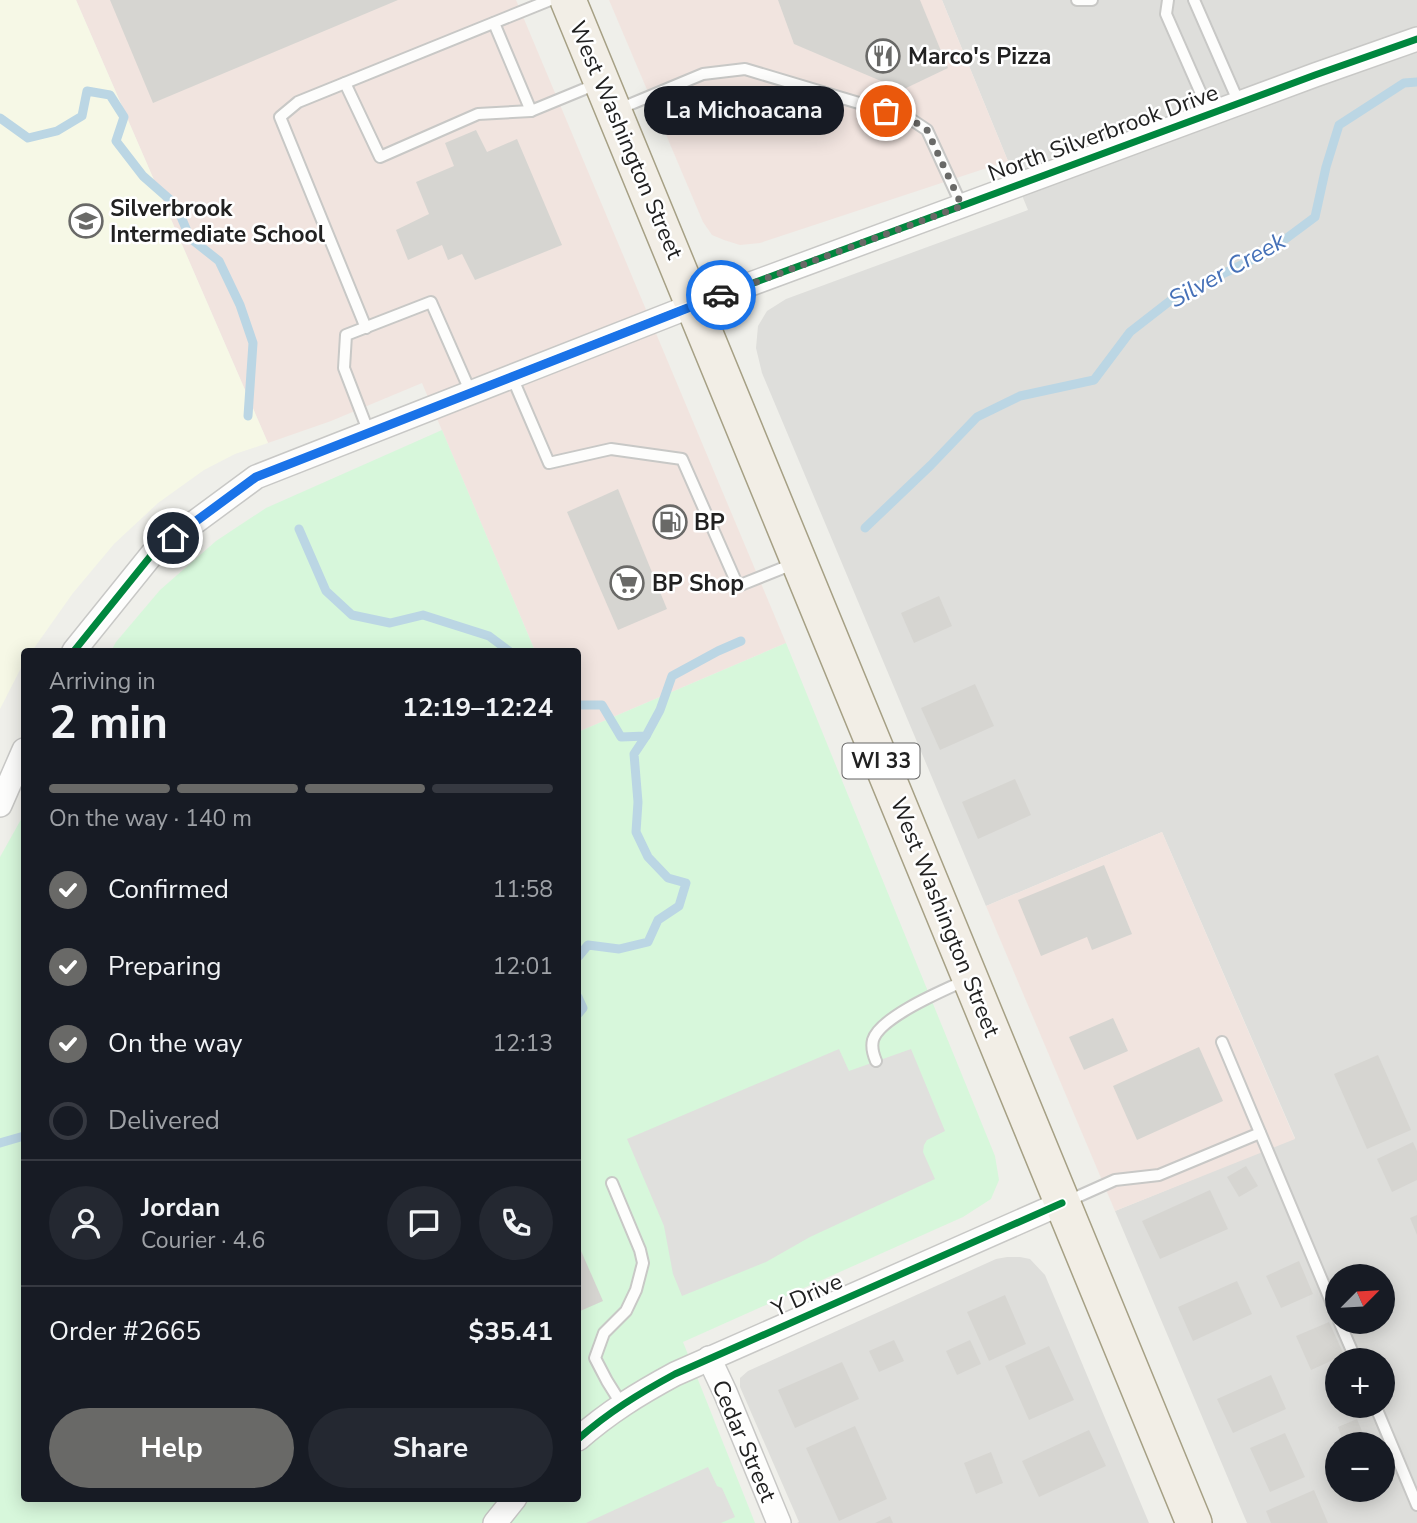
<!DOCTYPE html>
<html lang="en">
<head>
<meta charset="utf-8">
<style>
  body { margin:0; font-family:"Nunito Sans",sans-serif; background:#242831; color:#f1f3f6; height:100vh; display:flex; flex-direction:column; font-size:26px; white-space:nowrap }
  * { box-sizing:border-box; margin:0 }
  p { font-size:23px; color:#9ea1a6 }
  .icon { flex:none; width:38px; height:38px; fill:none; stroke:currentColor; stroke-width:2; stroke-linecap:round; stroke-linejoin:round }
  .map { position:relative; flex:1; overflow:hidden }
  .side { position:absolute; left:21px; top:648px; width:560px; height:854px; display:flex; flex-direction:column; background:#171b24; border-radius:7px; box-shadow:0 4px 18px #0003 }
  .side>* { flex:none }
  .needle { width:46px; rotate:66deg }
  .fabs { position:absolute; left:1325px; top:1264px; display:grid; gap:14px }
  .fabs a { display:grid; place-items:center; width:70px; height:70px; border-radius:50%; background:#171b24; box-shadow:0 4px 18px #0003; font-size:35px }
  .pin { position:absolute; display:grid; place-items:center; width:60px; height:60px; color:#fff; margin:-30px; border:4px solid #fff; border-radius:50%; box-shadow:0 2px 7px #0007 }
  .courier { position:absolute; display:grid; place-items:center; width:70px; height:70px; margin:-35px; border:5px solid #1a73e8; border-radius:50%; background:#fff; color:#222; box-shadow:0 2px 9px #0007 }
  .bubble { position:absolute; height:49px; border-radius:24px; background:#171b24; box-shadow:0 4px 18px #0003; font-size:23px; font-weight:700; line-height:49px; text-align:center }
  .head em { font-style:normal; font-weight:700 }
  .head div { display:flex; flex-direction:column-reverse }
  .head { display:flex; align-items:center; justify-content:space-between; height:119px; padding:0 28px }
  h1 { font-size:46px; font-weight:700; line-height:52px }
  .bar { display:grid; grid-template-columns:repeat(4,1fr); gap:10px 7px; align-content:center; height:84px; padding:0 28px }
  .bar i { height:9px; border-radius:5px; background:#363941 }
  .bar .current { background:#696967 }
  .bar p { grid-column:span 4 }
  .line { display:flex; align-items:center; gap:18px; padding:0 28px; border-top:2px solid #363941 }
  .line div { flex:1 }
  .round { display:grid; place-items:center; flex:none; width:74px; height:74px; border-radius:37px; background:#242831 }
  ol { padding:0 28px; list-style:none }
  li { display:flex; align-items:center; gap:21px; height:77px }
  li p { margin-inline-start:auto }
  li .icon { padding:7px; border-radius:50%; background:#696967; color:#fff; stroke-width:4 }
  li:last-child { color:#9ea1a6 }
  li i { width:38px; height:38px; border:4px solid #363941; border-radius:50% }
  .action { display:flex; gap:14px; margin-top:auto; padding:14px 28px }
  .action a { flex:1; height:80px; border-radius:42px; background:#696967; color:#fff; font-size:28px; font-weight:700; line-height:80px; text-align:center }
  .action a+a { background:#242831; color:#f1f3f6 }
  .map>svg:first-child { display:block }
  .residential { fill:#dededb; fill-rule:evenodd }
  .commercial { fill:#f1e4df }
  .education { fill:#f6f8e6 }
  .park { fill:#d7f7db }
  .parking { fill:#e0e0dd }
  .lines { fill:none; stroke-linecap:round; stroke-linejoin:round }
  .stream { stroke:#bbd6e4; stroke-width:9 }
  .building { fill:#d6d5d1 }
  .lane-casing { stroke:#c8c8c6; stroke-width:14 }
  .street-casing { stroke:#c8c8c6; stroke-width:26 }
  .primary-casing { stroke:#a6a085; stroke-width:38 }
  .lane { stroke:#fdfdfc; stroke-width:10 }
  .street { stroke:#fdfdfc; stroke-width:23 }
  .primary { stroke:#f2eee6; stroke-width:35 }
  .cycleway-casing { stroke:#fff; stroke-width:11 }
  .cycleway { stroke:#00873e; stroke-width:7 }
  .done { stroke:#696967; stroke-width:7; stroke-dasharray:0 12.6 }
  .route { stroke:#1a73e8; stroke-width:9 }
  .labels { text-anchor:middle; dominant-baseline:central; stroke-width:5; stroke-linejoin:round; paint-order:stroke }
  .shield { fill:#fff; stroke:#646464; stroke-width:2 }
  .shield-label { font-size:21px; font-weight:bold; fill:#212121 }
  .poi-label { font-size:23px; font-weight:bold; fill:#212121; stroke:#fff; text-anchor:start }
  .street-label { font-size:23px; fill:#212121; stroke:#fff }
  .water-label { font-size:24px; font-style:italic; fill:#4671b8; stroke:#fff }
</style>
</head>
<body>
<div class="map">
<svg width="1417" height="1523" viewBox="0 0 1417 1523">
  <rect width="100%" height="100%" fill="#efefea"/>
  <!-- residential -->
  <g class="residential">
    <path d="M942 0H1417V1523H1247L1115 1211 1295 1138 1162 832 986 906 762 373 756 348 758 326 767 311 786 299 1028 210ZM1337 1276H1382V1321H1337ZM1337 1360H1382V1405H1337ZM1337 1444H1382V1489H1337Z"/>
    <polygon points="1007,1257 1020,1257 1030,1259 1045,1275 1149,1523 797,1523 799,1522 740,1387 740,1378 748,1371 996,1259"/>
  </g>
  <!-- commercial -->
  <g class="commercial">
    <polygon points="76,0 516,0 786,643 578,732 578,651 535,651 422,383 331,421 268,443"/>
    <polygon points="609,0 942,0 1008,161 760,243 740,245 724,240 712,235 703,222"/>
    <polygon points="1162,832 1295,1139 1115,1211 986,906"/>
  </g>
  <!-- education -->
  <polygon class="education" points="0,0 76,0 268,443 235,454 204,470 158,503 114,544 73,593 32,651 24,651 24,662 0,709"/>
  <!-- park -->
  <g class="park">
    <polygon points="442,430 535,651 111,651 116,642 160,590 216,541 266,508"/>
    <polygon points="786,643 995,1156 999,1180 991,1199 963,1217 683,1342 755,1523 0,1523 0,857 24,814 24,1498 578,1498 578,732"/>
  </g>
  <!-- parking -->
  <g class="parking">
    <polygon points="839,1049 849,1071 911,1049 945,1131 927,1140 924,1145 923,1152 935,1179 810,1237 766,1262 682,1296 673,1274 664,1226 627,1139"/>
    <polygon points="708,1467 717,1486 722,1488 735,1517 721,1523 586,1523"/>
  </g>
  <g class="lines">
    <!-- stream -->
    <g class="stream">
      <polyline points="0,118 28,138 57,131 82,116 87,91 110,95 124,117 116,141 143,176 176,205 190,238 219,261 240,305 253,343 248,416"/>
      <polyline points="865,528 931,465 977,417 1020,396 1094,380 1130,332 1175,297 1268,252 1315,217 1326,167 1339,125 1404,83 1417,82"/>
      <polyline points="299,529 326,591 352,615 390,623 423,615 489,636 509,651"/>
      <polyline points="578,705 602,705 621,737 646,736 660,710 672,676 718,651 741,641"/>
      <polyline points="578,957 588,945 619,949 648,942 658,920 679,906 686,883 668,878 648,857 636,832 638,802 634,754 646,736"/>
      <polyline points="578,997 583,1008 578,1014"/>
      <polyline points="0,1143 24,1136"/>
    </g>
  </g>
  <!-- building -->
  <g class="building">
    <polygon points="110,0 398,0 153,103"/>
    <polygon points="778,0 920,0 948,68 902,90 794,44"/>
    <polygon points="476,130 487,152 517,139 562,245 475,280 462,254 448,260 442,245 408,260 396,230 429,214 416,182 454,166 445,143"/>
    <polygon points="618,489 667,609 618,630 567,512"/>
    <polygon points="939,596 952,626 914,643 901,613"/>
    <polygon points="975,684 994,726 940,750 921,708"/>
    <polygon points="1015,779 1031,815 978,839 962,802"/>
    <polygon points="1104,865 1132,934 1092,950 1087,937 1041,956 1018,900"/>
    <polygon points="1113,1018 1128,1051 1084,1070 1069,1037"/>
    <polygon points="1199,1047 1223,1101 1137,1140 1113,1086"/>
    <polygon points="1378,1055 1411,1130 1367,1149 1334,1074"/>
    <polygon points="1413,1142 1417,1151 1417,1180 1392,1192 1377,1159"/>
    <polygon points="1246,1166 1258,1186 1239,1197 1227,1177"/>
    <polygon points="1210,1190 1228,1229 1160,1259 1142,1221"/>
    <polygon points="1417,1215 1417,1235 1410,1218"/>
    <polygon points="578,1244 603,1301 578,1312"/>
    <polygon points="1299,1261 1313,1294 1281,1308 1266,1276"/>
    <polygon points="1237,1281 1252,1314 1193,1341 1178,1307"/>
    <polygon points="1005,1295 1026,1344 989,1361 967,1312"/>
    <polygon points="1329,1322 1344,1355 1311,1370 1296,1336"/>
    <polygon points="894,1340 904,1361 879,1372 869,1351"/>
    <polygon points="970,1340 981,1364 957,1375 946,1351"/>
    <polygon points="1049,1346 1074,1400 1029,1420 1005,1366"/>
    <polygon points="842,1362 859,1399 795,1428 778,1390"/>
    <polygon points="1271,1375 1286,1409 1233,1433 1217,1399"/>
    <polygon points="1357,1419 1366,1441 1357,1444 1344,1444 1338,1427"/>
    <polygon points="855,1426 887,1499 839,1521 806,1448"/>
    <polygon points="1089,1430 1106,1466 1039,1497 1022,1461"/>
    <polygon points="1285,1433 1305,1477 1270,1492 1250,1448"/>
    <polygon points="991,1452 1003,1483 976,1494 964,1463"/>
    <polygon points="1314,1490 1328,1523 1271,1523 1266,1511"/>
    <polygon points="890,1516 893,1523 875,1523"/>
  </g>
  <g class="lines">
    <defs>
      <g id="lane">
        <polyline points="1077,0 1092,0"/>
        <polyline points="1168,0 1166,14 1210,114"/>
        <polyline points="1194,0 1239,103"/>
        <polyline points="494,23 531,111 599,83"/>
        <polyline points="345,83 380,157 478,114 531,111"/>
        <polyline points="619,109 703,74 745,69 909,118 927,130 962,206"/>
        <polyline points="366,328 280,117 298,102 550,0"/>
        <polyline points="512,377 549,463 611,449 682,459 738,586 793,564"/>
        <polyline points="369,433 344,368 346,335 431,302 471,393"/>
        <polyline points="1222,1042 1337,1316"/>
        <path d="M876 1061C873 1054 871 1048 873 1040 880 1017 942 991 964 981"/>
        <polyline points="612,1183 640,1250 643,1263 636,1290 626,1311 604,1333 595,1358 607,1381 622,1405"/>
        <polyline points="1068,1201 1115,1180 1159,1175 1260,1133"/>
        <polyline points="1339,1321 1356,1360"/>
        <polyline points="1375,1405 1417,1505"/>
      </g>
      <g id="street">
        <polyline points="74,651 153,553 256,477 694,305 1315,75 1417,39"/>
        <polyline points="0,805 24,750"/>
        <polyline points="709,1358 725,1392 779,1523"/>
        <path d="M578 1439C609 1412 638 1394 675 1374L1062 1203"/>
        <polyline points="495,1523 515,1498"/>
      </g>
      <polyline id="primary" points="568,0 1194,1523"/>
    </defs>
    <!-- lane casing -->
    <use href="#lane" class="lane-casing"/>
    <!-- street casing -->
    <use href="#street" class="street-casing"/>
    <!-- primary casing -->
    <use href="#primary" class="primary-casing"/>
    <!-- lane -->
    <use href="#lane" class="lane"/>
    <!-- street -->
    <use href="#street" class="street"/>
    <!-- primary -->
    <use href="#primary" class="primary"/>
    <defs>
      <g id="cycleway">
        <polyline points="74,651 153,553 256,477 694,305 1315,75 1417,39"/>
        <path d="M578 1439C609 1412 638 1394 675 1374L1062 1203"/>
      </g>
    </defs>
    <!-- cycleway casing -->
    <use href="#cycleway" class="cycleway-casing"/>
    <!-- cycleway -->
    <use href="#cycleway" class="cycleway"/>
  </g>
  <g class="lines">
    <!-- done -->
    <polyline class="done" points="721,295 962,206 927,130 909,118 886,111"/>
    <!-- route -->
    <polyline class="route" points="173,538 256,477 721,295"/>
  </g>
  <!-- icons -->
  <defs>
    <symbol id="restaurant-ring" viewBox="-11 -11 22 22"><circle r="9.5" fill="#fff" stroke="#696967" stroke-width="1.5"/><path d="M-5-6h1v4h1v-4h1v4h1v-4h1v5L-1.5 .5V6h-2V.5L-5-1ZM5-6V6H3V1.5H1.5Q1.5-4 5-6Z" fill="#696967"/></symbol>
    <symbol id="school-ring" viewBox="-11 -11 22 22"><circle r="9.5" fill="#fff" stroke="#696967" stroke-width="1.5"/><path d="M0-5L7-2L0 1L-7-2ZM-4 1L0 2.5L4 1V4Q0 6-4 4Z" fill="#696967"/></symbol>
    <symbol id="fuel-ring" viewBox="-11 -11 22 22"><circle r="9.5" fill="#fff" stroke="#696967" stroke-width="1.5"/><path d="M-5.5-6h7V0h2V4h1.3V-2.5L3-4.5l.8-.8L6-3V5H2.5V1h-1V6h-7ZM-4.2-4.7v3.2H.2V-4.7Z" fill="#696967"/></symbol>
    <symbol id="supermarket-ring" viewBox="-11 -11 22 22"><circle r="9.5" fill="#fff" stroke="#696967" stroke-width="1.5"/><path d="M-6-5.5h2.5l.6 2H6L4.5 2H-2.5L-4.4-4H-6ZM-1.5 3.2a1.3 1.3 0 1 0 .1 0ZM3 3.2a1.3 1.3 0 1 0 .1 0Z" fill="#696967"/></symbol>
  </defs>
  <g fill-rule="evenodd">
    <use href="#restaurant-ring" x="864" y="37" width="38" height="38"/>
    <use href="#school-ring" x="67" y="202" width="38" height="38"/>
    <use href="#fuel-ring" x="651" y="503" width="38" height="38"/>
    <use href="#supermarket-ring" x="608" y="564" width="38" height="38"/>
  </g>
  <g class="labels">
    <!-- shield labels -->
    <rect class="shield" x="842.5" y="743.5" width="77" height="35" rx="5"/>
    <g class="shield-label">
      <text x="881" y="761">WI 33</text>
    </g>
    <!-- poi labels -->
    <g class="poi-label">
      <text x="908" y="56">Marco's Pizza</text>
      <text x="110" y="208">Silverbrook<tspan x="110" dy="26">Intermediate School</tspan></text>
      <text x="694" y="522">BP</text>
      <text x="652" y="583">BP Shop</text>
    </g>
    <!-- street labels -->
    <g class="street-label">
      <text transform="translate(1103 133) rotate(-20)">North Silverbrook Drive</text>
      <text transform="translate(626 140) rotate(67)">West Washington Street</text>
      <text transform="translate(945 917) rotate(68)">West Washington Street</text>
      <text transform="translate(807 1295) rotate(-24)">Y Drive</text>
      <text transform="translate(744 1441) rotate(67)">Cedar Street</text>
    </g>
    <!-- water labels -->
    <g class="water-label">
      <text transform="translate(1227 270) rotate(-29)">Silver Creek</text>
    </g>
  </g>
</svg>
<div class="fabs">
<a><svg class="needle" viewBox="-14 -14 28 28"><path d="M0-13l5 13h-10z" fill="#e53935"/><path d="M0 13l5-13h-10z" fill="#9ea1a6"/></svg></a>
<a>+</a>
<a>−</a>
</div>
<div class="pin" style="left:886px;top:111px;background:#ea580c"><svg class="icon" aria-label="bag" viewBox="0 0 24 24"><path d="M5 8h14l-1 12H6zM9 8a3 3 0 0 1 6 0"/></svg></div>
<div class="pin" style="left:173px;top:538px;background:#1f2937"><svg class="icon" aria-label="home" viewBox="0 0 24 24"><path d="M3 11l9-7 9 7M6 9v11h12V9"/></svg></div>
<div class="courier" style="left:721px;top:295px"><svg class="icon" aria-label="car" viewBox="0 0 24 24"><path d="M5 17H2v-5l4-1 3-4h7l3 4 3 1v5h-3M9 17h6M6 11h13"/><circle cx="7" cy="17" r="2"/><circle cx="17" cy="17" r="2"/></svg></div>
<div class="bubble" style="left:644px;top:86px;width:200px">La Michoacana</div>
<section class="side">
<div class="head"><div><h1>2 min</h1><p>Arriving in</p></div><em>12:19–12:24</em></div>
<div class="bar"><i class="current"></i><i class="current"></i><i class="current"></i><i></i><p>On the way · 140 m</p></div>
<ol>
<li><svg class="icon" aria-label="check" viewBox="0 0 24 24"><path d="M5 12l5 5 9-10"/></svg>Confirmed<p>11:58</p></li>
<li><svg class="icon" aria-label="check" viewBox="0 0 24 24"><path d="M5 12l5 5 9-10"/></svg>Preparing<p>12:01</p></li>
<li><svg class="icon" aria-label="check" viewBox="0 0 24 24"><path d="M5 12l5 5 9-10"/></svg>On the way<p>12:13</p></li>
<li><i></i>Delivered</li>
</ol>
<div class="line" style="height:126px"><a class="round"><svg class="icon" aria-label="person" viewBox="0 0 24 24"><circle cx="12" cy="8" r="4"/><path d="M4 21q1-7 8-7t8 7"/></svg></a><div><b>Jordan</b><p>Courier · 4.6</p></div><a class="round"><svg class="icon" aria-label="chat" viewBox="0 0 24 24"><path d="M4 5h16v11H9l-5 4z"/></svg></a><a class="round"><svg class="icon" aria-label="phone" viewBox="0 0 24 24"><path d="M5 4h4l2 5-3 2q2 4 5 5l2-3 5 2v4C11 20 4 13 5 4z"/></svg></a></div>
<div class="line" style="height:91px"><div>Order #2665</div><b>$35.41</b></div>
<div class="action"><a>Help</a><a>Share</a></div>
</section>
</div>
</body>
</html>
